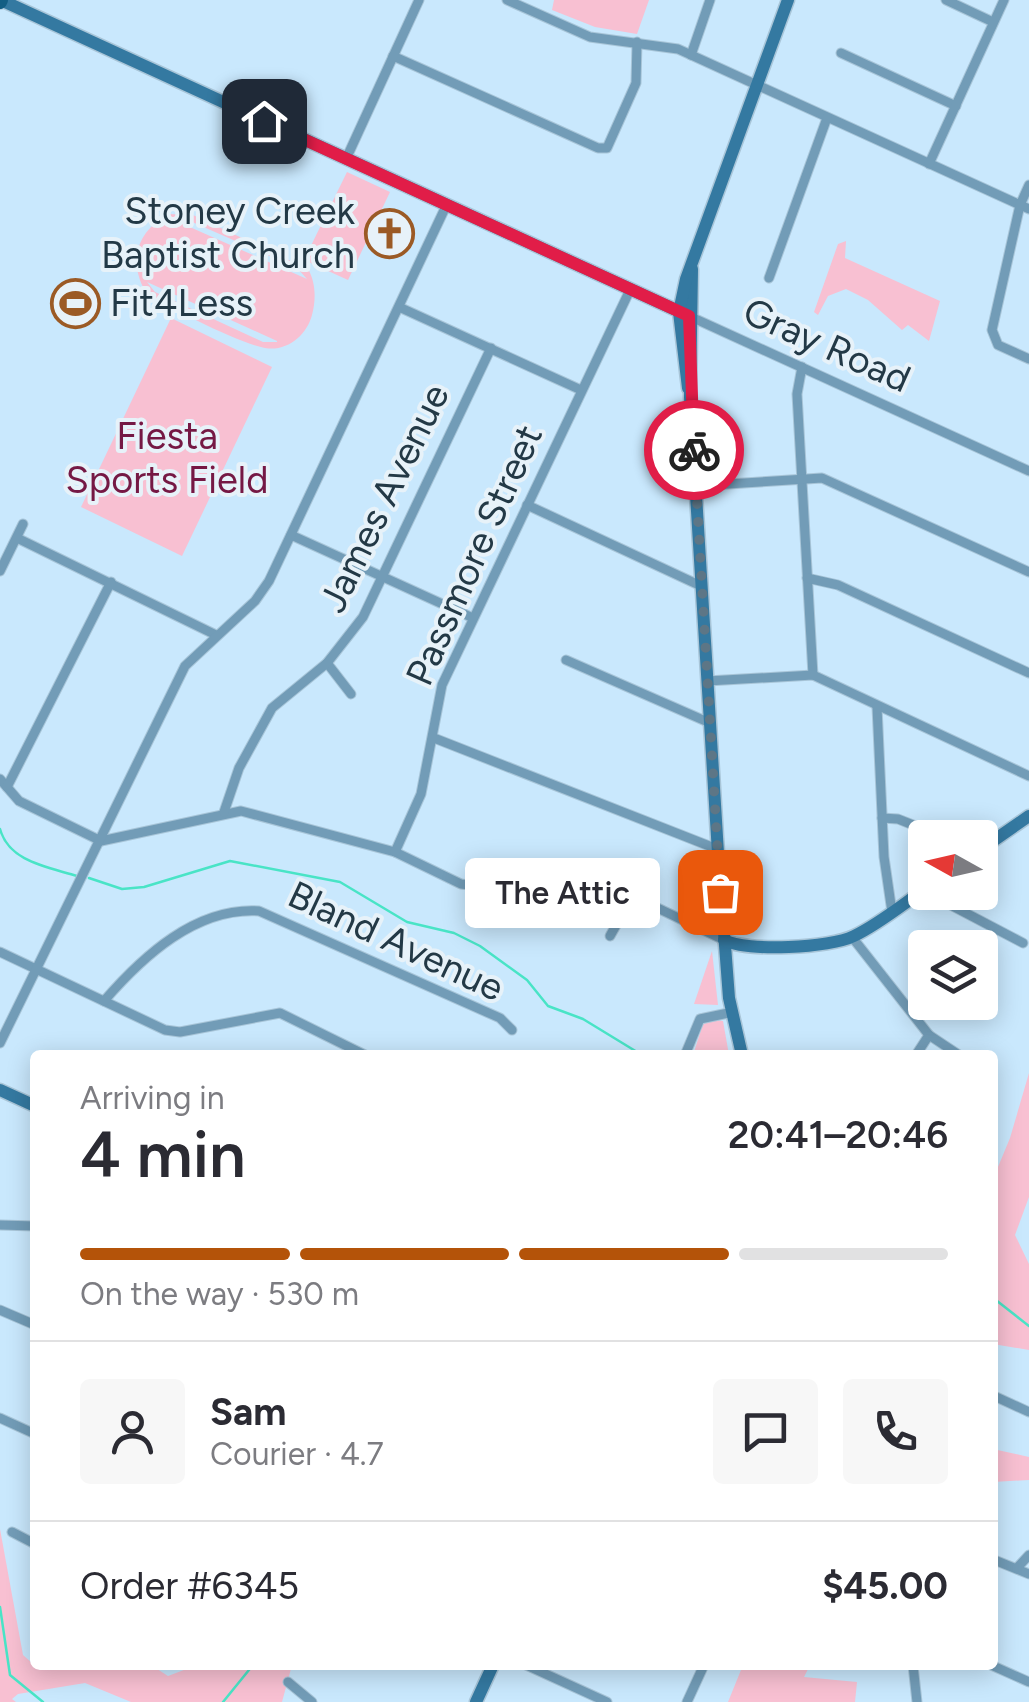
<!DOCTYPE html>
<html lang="en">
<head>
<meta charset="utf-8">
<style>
  body { margin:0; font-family:Figtree,sans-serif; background:#f7f7f7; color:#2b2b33; height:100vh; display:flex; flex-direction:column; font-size:38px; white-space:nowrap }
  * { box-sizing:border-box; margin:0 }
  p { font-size:32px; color:#7c7c81 }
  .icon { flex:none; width:55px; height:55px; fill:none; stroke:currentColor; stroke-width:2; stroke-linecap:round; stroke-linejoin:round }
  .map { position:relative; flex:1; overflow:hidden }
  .sheet { position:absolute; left:30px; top:1050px; width:968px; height:620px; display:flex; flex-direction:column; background:#fff; border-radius:10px; box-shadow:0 5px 25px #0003 }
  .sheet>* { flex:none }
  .needle { width:65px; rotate:278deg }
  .controls { position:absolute; left:908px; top:820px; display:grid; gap:20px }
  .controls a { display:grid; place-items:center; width:90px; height:90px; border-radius:10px; background:#fff; box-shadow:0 5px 25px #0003; font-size:50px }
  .pin { position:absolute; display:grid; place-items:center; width:85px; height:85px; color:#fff; margin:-42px; border-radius:20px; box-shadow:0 5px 15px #0006 }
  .courier { position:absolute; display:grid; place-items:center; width:100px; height:100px; margin:-50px; border:8px solid #e11d48; border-radius:50%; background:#fff; color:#222; box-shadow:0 2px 12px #0007 }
  .bubble { position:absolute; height:70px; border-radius:10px; background:#fff; box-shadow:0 5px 25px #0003; font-size:32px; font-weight:600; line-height:70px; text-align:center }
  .head em { font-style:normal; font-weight:600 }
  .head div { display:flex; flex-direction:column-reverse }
  .head { display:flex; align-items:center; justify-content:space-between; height:170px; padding:0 50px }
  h1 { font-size:65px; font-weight:600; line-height:75px }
  .bar { display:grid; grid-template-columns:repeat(4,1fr); gap:15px 10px; align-content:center; height:120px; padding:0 50px }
  .bar i { height:12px; border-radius:8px; background:#e1e1e2 }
  .bar .current { background:#b45309 }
  .bar p { grid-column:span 4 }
  .line { display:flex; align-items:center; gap:25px; padding:0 50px; border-top:2px solid #e1e1e2 }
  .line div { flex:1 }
  .round { display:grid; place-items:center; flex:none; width:105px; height:105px; border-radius:10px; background:#f7f7f7 }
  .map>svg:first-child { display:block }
  .green { fill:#f8c0d2; fill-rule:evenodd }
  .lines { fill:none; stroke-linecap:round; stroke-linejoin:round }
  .stream { stroke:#49e4c6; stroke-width:2.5 }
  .street-casing { stroke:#a8c5d8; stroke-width:11 }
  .secondary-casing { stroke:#a8c5d8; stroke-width:15 }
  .primary-casing { stroke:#a8c5d8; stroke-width:16 }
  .street { stroke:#729cb7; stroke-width:9 }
  .secondary { stroke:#3479a1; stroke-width:12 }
  .primary { stroke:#135e84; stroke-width:14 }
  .done { stroke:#5d7686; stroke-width:10; stroke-dasharray:0 18 }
  .route { stroke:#e11d48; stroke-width:12 }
  .labels { text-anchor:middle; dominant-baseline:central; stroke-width:8; stroke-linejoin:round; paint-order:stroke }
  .poi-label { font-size:38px; fill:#233946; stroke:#e7f2f9; text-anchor:end }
  .street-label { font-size:38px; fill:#233946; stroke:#e7f2f9 }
  .park-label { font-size:38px; fill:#751844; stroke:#e7f2f9 }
</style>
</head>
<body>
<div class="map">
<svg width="1029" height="1702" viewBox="0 0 1029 1702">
  <rect width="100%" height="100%" fill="#c9e8fd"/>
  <!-- green -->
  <g class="green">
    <polygon points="554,0 649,0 637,34 595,27 552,10"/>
    <polygon points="347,172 390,192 348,280 304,260"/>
    <path d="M168 214 193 215 308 269C316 283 316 300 312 315 307 335 287 352 265 348 241 344 166 307 145 291 128 260 137 232 168 214ZM183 218 297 268 307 279 174 220ZM147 282 277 341V342H263L155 292Z"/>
    <polygon points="846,241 845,258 940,301 929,341 908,325 902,330 868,300 846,289 828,296 818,315 814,312 838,244"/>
    <polygon points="171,318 272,367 182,556 81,507"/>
    <polygon points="712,951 718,1005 694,1004"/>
    <polygon points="716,1020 723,1021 729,1055 693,1055 703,1024"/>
    <polygon points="1029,1073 1029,1197 1015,1235 1029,1264 1029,1350 993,1344 993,1179 1010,1138"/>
    <polygon points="993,1449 1029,1457 1029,1480 993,1482"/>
    <polygon points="0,1529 23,1655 40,1670 151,1665 168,1676 197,1665 292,1665 282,1702 131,1702 85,1683 18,1694 12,1699 16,1702 0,1702"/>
    <polygon points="743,1665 810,1665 804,1677 857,1682 855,1702 728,1702"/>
  </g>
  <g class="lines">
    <!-- stream -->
    <g class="stream">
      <path d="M0 829C9 862 48 867 77 876"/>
      <polyline points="89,878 122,889 144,887 230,861 340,882 407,922 454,933 480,946 527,980 548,1006 583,1019 642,1055"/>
      <polyline points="992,1297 1029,1326"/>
      <polyline points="0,1607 10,1675 43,1702"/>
      <polyline points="223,1702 253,1665"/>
    </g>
    <defs>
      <g id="street">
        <polyline points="507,0 590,37 678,49 1029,209"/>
        <polyline points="946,0 993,22"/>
        <polyline points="841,53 956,106"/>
        <polyline points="691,55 710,0"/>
        <polyline points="393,56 598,148 607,148 636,83 637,42"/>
        <polyline points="346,159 419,0"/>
        <polyline points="929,164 1004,0"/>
        <polyline points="1029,185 1020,205 992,330 998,345 1029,359"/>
        <polyline points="769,278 827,118"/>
        <polyline points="399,307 581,390"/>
        <polyline points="689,316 1029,471"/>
        <polyline points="802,367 797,394 813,675"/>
        <polyline points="696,486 822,478 1029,572"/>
        <polyline points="527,505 701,586"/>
        <polyline points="291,535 473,618"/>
        <polyline points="17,538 216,635"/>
        <polyline points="0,571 23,524"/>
        <polyline points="807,578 838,585 1029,673"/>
        <polyline points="566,660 710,723"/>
        <polyline points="327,663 351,694"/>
        <polyline points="707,681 813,675 1029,776"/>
        <polyline points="877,707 884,857 892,912"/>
        <polyline points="434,738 717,849"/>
        <polyline points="0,779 19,801 101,841 241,811 395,852 461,884 477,886"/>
        <polyline points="7,787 111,582"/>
        <polyline points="224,812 239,768 272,708 327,663 363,617 491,348"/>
        <polyline points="882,818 898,819 946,838"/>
        <polyline points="395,852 421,794 442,685 630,290"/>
        <polyline points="544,881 581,902 624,911"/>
        <polyline points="922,890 1023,943"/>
        <polyline points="610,936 624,911 641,900 724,940"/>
        <polyline points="852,937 929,1035 916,1055"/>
        <polyline points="0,952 165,1030 180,1032 280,1013 365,1055"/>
        <path d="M104 1001C143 956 196 907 259 911L500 1018 512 1030"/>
        <polyline points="929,1035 959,1055"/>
        <polyline points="0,1043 185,666 255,601 269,581 447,204"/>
        <polyline points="685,1055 700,1019 733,1012"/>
        <polyline points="0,1225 35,1226"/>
        <polyline points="0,1310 35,1325"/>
        <polyline points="992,1395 1029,1412"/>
        <polyline points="0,1418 35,1434"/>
        <polyline points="12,1532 35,1544"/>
        <polyline points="992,1559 1029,1574"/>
        <polyline points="1017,1568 1029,1555"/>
        <polyline points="526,1665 607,1702"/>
        <polyline points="913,1665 917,1702"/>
        <polyline points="991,1665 1029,1682"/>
        <polyline points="288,1682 312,1702"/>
        <polyline points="687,1702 704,1665"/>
      </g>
      <g id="secondary">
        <polyline points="1,0 689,316"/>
        <polyline points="692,269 690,397 718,853 729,998 742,1055"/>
        <polyline points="688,388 679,312 686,279 788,0"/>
        <polyline points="980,850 1029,816"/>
        <path d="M724 940C747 952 830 948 854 936 879 924 902 905 925 889"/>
        <polyline points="0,1090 35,1106"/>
        <polyline points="476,1702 493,1665"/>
      </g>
      <polyline id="primary" points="0,2 1,0"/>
    </defs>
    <!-- street casing -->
    <use href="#street" class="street-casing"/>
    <!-- secondary casing -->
    <use href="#secondary" class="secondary-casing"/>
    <!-- primary casing -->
    <use href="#primary" class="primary-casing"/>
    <!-- street -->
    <use href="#street" class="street"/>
    <!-- secondary -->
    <use href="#secondary" class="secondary"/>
    <!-- primary -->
    <use href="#primary" class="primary"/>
  </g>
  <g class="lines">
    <!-- done -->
    <polyline class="done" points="694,450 720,892"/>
    <!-- route -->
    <polyline class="route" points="264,121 689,316 694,450"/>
  </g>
  <!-- icons -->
  <defs>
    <symbol id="church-ring" viewBox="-11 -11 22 22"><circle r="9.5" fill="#e7f2f9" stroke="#9b5a25" stroke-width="1.5"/><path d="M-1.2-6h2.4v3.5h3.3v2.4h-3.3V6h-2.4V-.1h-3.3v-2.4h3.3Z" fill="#9b5a25"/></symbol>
    <symbol id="stadium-ring" viewBox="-11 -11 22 22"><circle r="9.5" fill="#e7f2f9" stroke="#9b5a25" stroke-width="1.5"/><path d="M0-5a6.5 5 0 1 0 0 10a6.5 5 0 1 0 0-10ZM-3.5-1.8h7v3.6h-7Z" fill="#9b5a25"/></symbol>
  </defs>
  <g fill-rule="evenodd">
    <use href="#church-ring" x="362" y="206" width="55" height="55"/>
    <use href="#stadium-ring" x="48" y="276" width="55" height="55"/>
  </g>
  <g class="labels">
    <!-- poi labels -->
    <g class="poi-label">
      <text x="355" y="211">Stoney Creek<tspan x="355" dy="44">Baptist Church</tspan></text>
      <text x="110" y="303" text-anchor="start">Fit4Less</text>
    </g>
    <!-- street labels -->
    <g class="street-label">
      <text transform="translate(827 345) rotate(24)">Gray Road</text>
      <text transform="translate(384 498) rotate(-64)">James Avenue</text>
      <text transform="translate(474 555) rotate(-66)">Passmore Street</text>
      <text transform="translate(396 941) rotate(25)">Bland Avenue</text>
    </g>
    <!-- park labels -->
    <g class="park-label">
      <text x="167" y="436">Fiesta<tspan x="167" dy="44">Sports Field</tspan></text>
    </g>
  </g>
</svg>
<div class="controls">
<a><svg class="needle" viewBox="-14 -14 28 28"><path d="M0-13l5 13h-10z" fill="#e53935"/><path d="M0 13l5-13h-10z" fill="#7c7c81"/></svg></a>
<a><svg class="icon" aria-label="layers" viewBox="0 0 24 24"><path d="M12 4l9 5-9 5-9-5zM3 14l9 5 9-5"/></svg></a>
</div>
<div class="pin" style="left:720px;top:892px;background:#ea580c"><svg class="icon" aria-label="bag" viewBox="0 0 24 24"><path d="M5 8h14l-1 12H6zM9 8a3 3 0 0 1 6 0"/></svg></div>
<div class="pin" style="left:264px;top:121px;background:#1f2937"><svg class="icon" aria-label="home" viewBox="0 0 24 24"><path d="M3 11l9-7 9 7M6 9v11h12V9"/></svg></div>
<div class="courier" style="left:694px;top:450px"><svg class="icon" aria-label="bike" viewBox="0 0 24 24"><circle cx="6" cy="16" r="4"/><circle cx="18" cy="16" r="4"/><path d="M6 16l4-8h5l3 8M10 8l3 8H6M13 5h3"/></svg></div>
<div class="bubble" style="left:465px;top:858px;width:195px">The Attic</div>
<section class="sheet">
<div class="head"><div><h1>4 min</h1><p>Arriving in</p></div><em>20:41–20:46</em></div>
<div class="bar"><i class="current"></i><i class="current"></i><i class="current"></i><i></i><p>On the way · 530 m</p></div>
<div class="line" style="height:180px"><a class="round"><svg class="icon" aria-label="person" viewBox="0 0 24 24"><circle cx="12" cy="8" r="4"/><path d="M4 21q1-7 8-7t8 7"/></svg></a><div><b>Sam</b><p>Courier · 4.7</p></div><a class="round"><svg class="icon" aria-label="chat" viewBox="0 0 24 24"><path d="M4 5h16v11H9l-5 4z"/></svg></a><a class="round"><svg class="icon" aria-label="phone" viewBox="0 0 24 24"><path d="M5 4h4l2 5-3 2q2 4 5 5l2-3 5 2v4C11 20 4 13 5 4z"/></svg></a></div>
<div class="line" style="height:130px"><div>Order #6345</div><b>$45.00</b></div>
</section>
</div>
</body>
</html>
